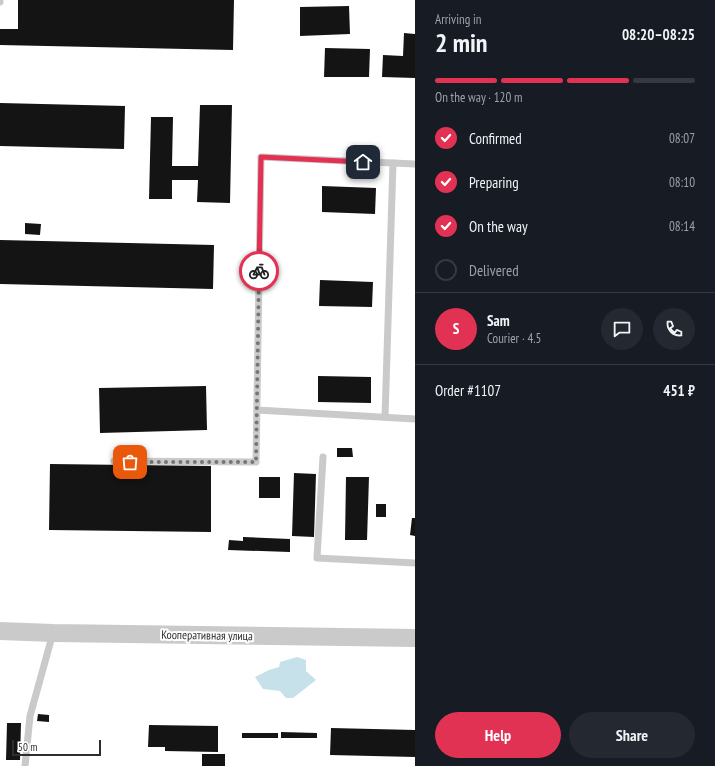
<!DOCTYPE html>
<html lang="en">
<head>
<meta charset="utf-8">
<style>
  body { margin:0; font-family:"PT Sans Narrow",sans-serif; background:#242831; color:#f1f3f6; height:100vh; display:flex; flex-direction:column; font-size:15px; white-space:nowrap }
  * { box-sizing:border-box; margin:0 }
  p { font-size:13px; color:#9ea1a6 }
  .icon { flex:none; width:22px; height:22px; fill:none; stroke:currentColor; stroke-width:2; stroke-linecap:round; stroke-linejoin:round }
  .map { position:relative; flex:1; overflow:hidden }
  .drawer { display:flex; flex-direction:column; background:#171b24; width:300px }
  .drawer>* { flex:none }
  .scale { position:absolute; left:12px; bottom:10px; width:89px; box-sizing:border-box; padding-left:4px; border:2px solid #2d2d2d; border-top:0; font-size:11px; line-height:14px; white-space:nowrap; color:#2d2d2d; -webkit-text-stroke:3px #fff; paint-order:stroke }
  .pin { position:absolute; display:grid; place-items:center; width:34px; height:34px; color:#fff; margin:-17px; border-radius:8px; box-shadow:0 2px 6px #0006 }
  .courier { position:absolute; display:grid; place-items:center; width:40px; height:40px; margin:-20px; border:3px solid #e13253; border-radius:50%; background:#fff; color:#222; box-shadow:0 1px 5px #0007 }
  .summary em { font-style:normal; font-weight:600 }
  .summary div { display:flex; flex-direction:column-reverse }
  .summary { display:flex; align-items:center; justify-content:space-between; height:68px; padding:0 20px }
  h1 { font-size:26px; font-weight:600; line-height:30px }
  .bar { display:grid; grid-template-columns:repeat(4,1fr); gap:6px 4px; align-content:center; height:48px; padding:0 20px }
  .bar i { height:5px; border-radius:3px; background:#363941 }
  .bar .on { background:#e13253 }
  .bar p { grid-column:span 4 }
  .line { display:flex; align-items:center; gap:10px; padding:0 20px; border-top:1px solid #363941 }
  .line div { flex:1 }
  .round { display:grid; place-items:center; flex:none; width:42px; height:42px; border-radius:21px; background:#242831 }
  ol { padding:0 20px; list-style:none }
  li { display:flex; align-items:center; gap:12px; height:44px }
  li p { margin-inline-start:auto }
  li .icon { padding:4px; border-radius:50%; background:#e13253; color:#fff; stroke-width:4 }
  li:last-child { color:#9ea1a6 }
  li i { width:22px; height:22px; border:2px solid #363941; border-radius:50% }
  .cta { display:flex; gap:8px; margin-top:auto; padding:8px 20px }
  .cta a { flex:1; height:46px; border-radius:24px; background:#e13253; color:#fff; font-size:16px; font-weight:600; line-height:46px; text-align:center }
  .cta a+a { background:#242831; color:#f1f3f6 }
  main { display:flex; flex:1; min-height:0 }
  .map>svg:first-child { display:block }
  .water { fill:#c7e1ea }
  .building { fill:#141414 }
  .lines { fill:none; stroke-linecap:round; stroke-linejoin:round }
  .service { stroke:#cacaca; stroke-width:7 }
  .tertiary { stroke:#cacaca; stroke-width:18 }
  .done { stroke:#767676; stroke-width:4; stroke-dasharray:0 7.2 }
  .route { stroke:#e13253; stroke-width:5 }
  .labels { text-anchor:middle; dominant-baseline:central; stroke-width:4; stroke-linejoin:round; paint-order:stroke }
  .street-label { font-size:12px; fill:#2d2d2d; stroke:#fff }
</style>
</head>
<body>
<main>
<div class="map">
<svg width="415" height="766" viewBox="0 0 415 766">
  <rect width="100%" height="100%" fill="#fff"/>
  <!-- water -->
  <polygon class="water" points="297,657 306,660 306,671 316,680 293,698 286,698 280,691 263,689 255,677 269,670 279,667 280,662"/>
  <!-- building -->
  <g class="building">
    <polygon points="18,0 234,0 233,50 0,45 0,29 18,29"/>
    <polygon points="349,6 350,34 300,36 300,7"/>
    <polygon points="404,33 415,34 415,78 382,77 383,55 403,56"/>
    <polygon points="325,48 370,49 369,77 324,77"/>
    <polygon points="0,103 125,106 124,149 0,146"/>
    <polygon points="200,105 232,105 230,203 197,202 198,180 172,180 172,199 149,199 151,117 173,117 172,166 198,166"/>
    <polygon points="322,186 376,188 375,214 322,212"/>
    <polygon points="25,223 41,224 40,235 25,234"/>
    <polygon points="0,240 214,245 213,289 0,284"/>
    <polygon points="320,280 373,282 372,307 319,306"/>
    <polygon points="318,376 371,377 371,403 318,402"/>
    <polygon points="206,386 207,430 100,433 99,388"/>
    <polygon points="337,448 352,448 353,457 337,457"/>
    <polygon points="50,464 211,466 211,532 49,530"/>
    <polygon points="294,473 316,474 314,537 292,536"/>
    <rect x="259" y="477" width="21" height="21"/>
    <polygon points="346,477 369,477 367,540 345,540"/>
    <rect x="376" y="504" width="10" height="13"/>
    <polygon points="412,518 415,518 415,536 410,535"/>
    <polygon points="243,537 290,539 290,552 228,550 229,540 243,541"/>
    <polygon points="38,714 49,715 49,722 37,721"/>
    <polygon points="7,723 21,723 20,760 6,760"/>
    <polygon points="149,725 218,726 218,752 165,751 165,747 148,747"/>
    <polygon points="331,728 415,730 415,757 330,755"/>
    <polygon points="281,732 317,733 317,738 281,738"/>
    <rect x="242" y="733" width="36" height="5"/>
    <rect x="202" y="754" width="23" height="12"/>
  </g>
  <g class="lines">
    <!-- service -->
    <g class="service">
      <polyline points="0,2 0,0"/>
      <polyline points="257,410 415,419"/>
      <polyline points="385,417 393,163"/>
      <polyline points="323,457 317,558 415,563"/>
      <polyline points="114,461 256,462 261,157 415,164"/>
      <polyline points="25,766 30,716 53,633"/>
    </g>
    <!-- tertiary -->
    <polyline class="tertiary" points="0,631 53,633 415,638"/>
  </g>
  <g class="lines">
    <!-- done -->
    <polyline class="done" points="130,462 256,462 259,271"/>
    <!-- route -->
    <polyline class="route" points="259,271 261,157 363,162"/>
  </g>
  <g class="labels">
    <!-- street labels -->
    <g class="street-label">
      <text transform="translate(207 635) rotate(1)">Кооперативная улица</text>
    </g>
  </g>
</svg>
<div class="scale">50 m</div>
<div class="pin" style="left:130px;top:462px;background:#ea580c"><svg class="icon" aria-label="bag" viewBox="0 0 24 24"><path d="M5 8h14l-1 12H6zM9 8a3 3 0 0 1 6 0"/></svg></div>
<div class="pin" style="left:363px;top:162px;background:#1f2937"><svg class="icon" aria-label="home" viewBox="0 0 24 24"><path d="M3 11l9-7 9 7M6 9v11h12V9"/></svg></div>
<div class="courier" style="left:259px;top:271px"><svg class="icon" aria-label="bike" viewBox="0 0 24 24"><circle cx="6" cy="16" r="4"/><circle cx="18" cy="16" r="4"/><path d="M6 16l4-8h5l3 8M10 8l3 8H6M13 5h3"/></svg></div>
</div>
<section class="drawer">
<div class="summary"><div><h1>2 min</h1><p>Arriving in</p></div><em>08:20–08:25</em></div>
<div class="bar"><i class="on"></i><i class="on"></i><i class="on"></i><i></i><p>On the way · 120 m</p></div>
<ol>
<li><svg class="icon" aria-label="check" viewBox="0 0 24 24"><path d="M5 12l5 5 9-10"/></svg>Confirmed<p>08:07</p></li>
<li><svg class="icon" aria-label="check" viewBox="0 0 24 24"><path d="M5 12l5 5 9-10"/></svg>Preparing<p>08:10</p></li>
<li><svg class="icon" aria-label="check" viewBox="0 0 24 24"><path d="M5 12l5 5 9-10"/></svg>On the way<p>08:14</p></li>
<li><i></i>Delivered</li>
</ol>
<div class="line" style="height:72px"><b class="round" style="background:#e13253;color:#fff">S</b><div><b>Sam</b><p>Courier · 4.5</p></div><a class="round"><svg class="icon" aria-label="chat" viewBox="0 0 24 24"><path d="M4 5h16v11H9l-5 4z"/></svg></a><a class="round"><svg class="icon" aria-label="phone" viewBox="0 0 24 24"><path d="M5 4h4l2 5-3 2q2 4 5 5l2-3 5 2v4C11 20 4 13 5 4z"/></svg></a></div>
<div class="line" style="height:52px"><div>Order #1107</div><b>451 ₽</b></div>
<div class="cta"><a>Help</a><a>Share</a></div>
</section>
</main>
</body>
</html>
